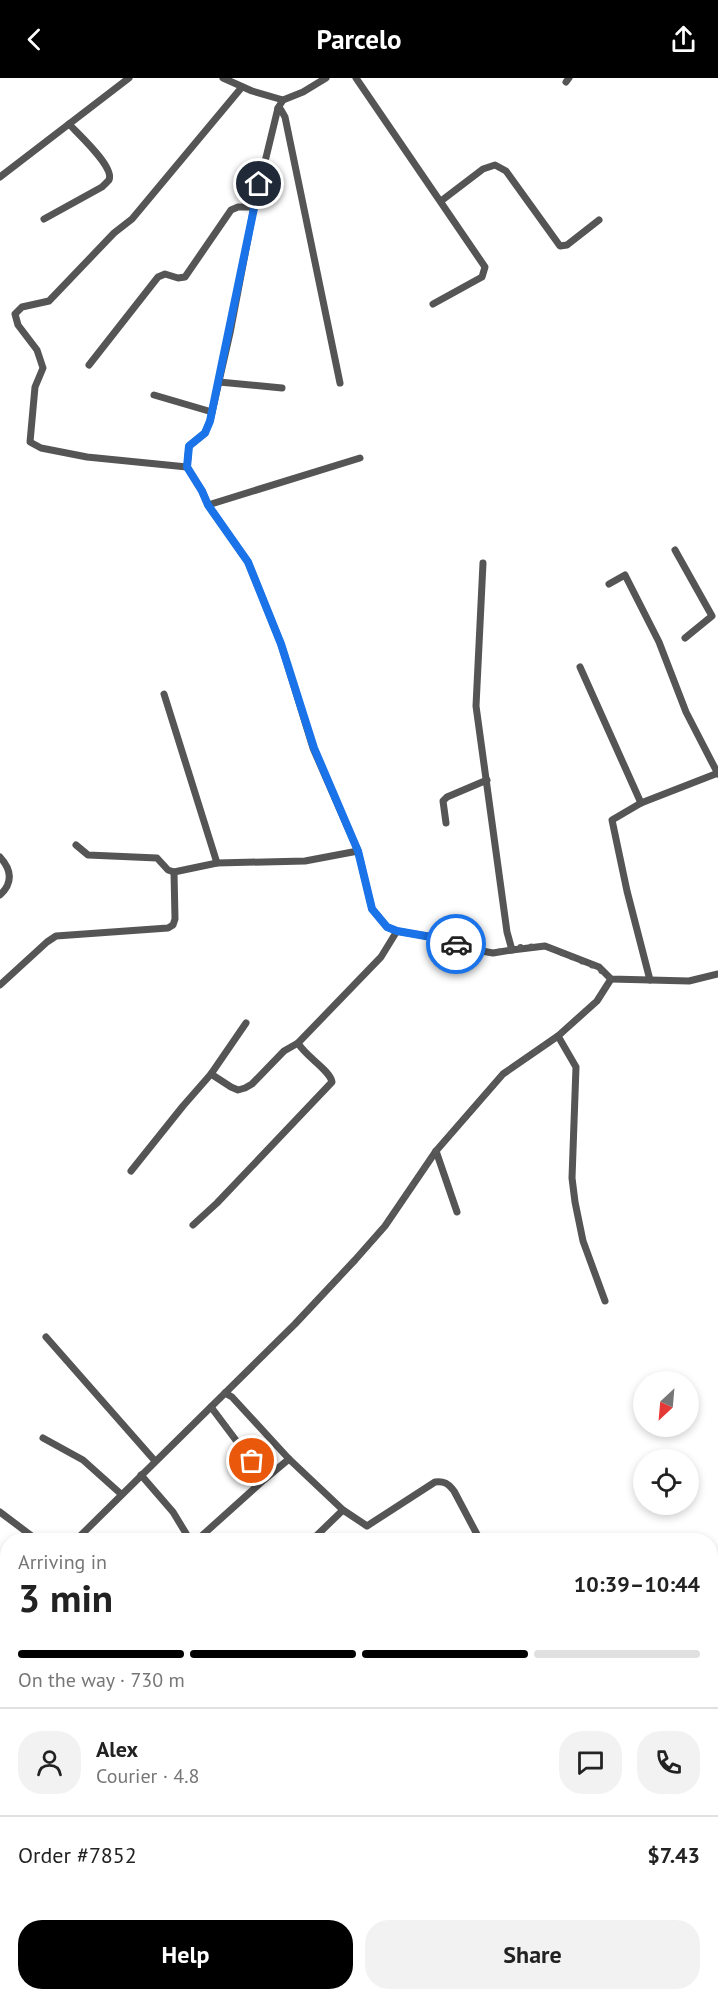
<!DOCTYPE html>
<html lang="en">
<head>
<meta charset="utf-8">
<style>
  body { margin:0; font-family:"PT Sans",sans-serif; background:#f2f2f2; color:#222; height:100vh; display:flex; flex-direction:column; font-size:22px; white-space:nowrap }
  * { box-sizing:border-box; margin:0 }
  p { font-size:20px; color:#767676 }
  .icon { flex:none; width:33px; height:33px; fill:none; stroke:currentColor; stroke-width:2; stroke-linecap:round; stroke-linejoin:round }
  .map { position:relative; flex:1; overflow:hidden }
  .panel { position:absolute; left:0px; top:1455px; width:718px; height:468px; display:flex; flex-direction:column; background:#fff; border-radius:24px 24px 0 0; box-shadow:0 3px 9px #0003 }
  .panel>* { flex:none }
  .needle { width:39px; rotate:206deg }
  .controls { position:absolute; left:633px; top:1293px; display:grid; gap:12px }
  .controls a { display:grid; place-items:center; width:66px; height:66px; border-radius:50%; background:#fff; box-shadow:0 3px 9px #0003; font-size:30px }
  .pin { position:absolute; display:grid; place-items:center; width:51px; height:51px; color:#fff; margin:-26px; border:3px solid #fff; border-radius:50%; box-shadow:0 2px 6px #0007 }
  .courier { position:absolute; display:grid; place-items:center; width:60px; height:60px; margin:-30px; border:4px solid #1a73e8; border-radius:50%; background:#fff; color:#222; box-shadow:0 2px 8px #0007 }
  .headline em { font-style:normal; font-weight:800 }
  .headline div { display:flex; flex-direction:column-reverse }
  .headline { display:flex; align-items:center; justify-content:space-between; height:102px; padding:0 18px }
  h1 { font-size:39px; font-weight:800; line-height:45px }
  .bar { display:grid; grid-template-columns:repeat(4,1fr); gap:9px 6px; align-content:center; height:72px; padding:0 18px }
  .bar i { height:8px; border-radius:4px; background:#e0e0e0 }
  .bar .on { background:#000 }
  .bar p { grid-column:span 4 }
  .line { display:flex; align-items:center; gap:15px; padding:0 18px; border-top:2px solid #e0e0e0 }
  .line div { flex:1 }
  .round { display:grid; place-items:center; flex:none; width:63px; height:63px; border-radius:24px; background:#f2f2f2 }
  .action { display:flex; gap:12px; margin-top:auto; padding:12px 18px }
  .action a { flex:1; height:69px; border-radius:24px; background:#000; color:#fff; font-size:24px; font-weight:800; line-height:69px; text-align:center }
  .action a+a { background:#f2f2f2; color:#222 }
  header { display:flex; justify-content:space-between; align-items:center; height:78px; padding:0 18px; background:#000; color:#fff; font-size:27px; font-weight:800 }
  .map>svg:first-child { display:block }
  .lines { fill:none; stroke-linecap:round; stroke-linejoin:round }
  .street { stroke:#555; stroke-width:7 }
  .done { stroke:#595959; stroke-width:6; stroke-dasharray:0 10.8 }
  .route { stroke:#1a73e8; stroke-width:8 }
</style>
</head>
<body>
<header><svg class="icon" aria-label="back" viewBox="0 0 24 24"><path d="M15 5l-7 7 7 7"/></svg>Parcelo<svg class="icon" aria-label="share" viewBox="0 0 24 24"><path d="M12 15V3M7 8l5-5 5 5M5 13v7h14v-7"/></svg></header>
<div class="map">
<svg width="718" height="1923" viewBox="0 0 718 1923">
  <rect width="100%" height="100%" fill="#fff"/>
  <g class="lines">
    <!-- street -->
    <g class="street">
      <polyline points="223,0 252,13 283,22"/>
      <polyline points="326,0 303,14 283,22 278,30 254,129 230,255 210,343 205,355 189,368 187,389 202,413 208,427 248,484 281,566 313,670 358,773 372,831 387,849 397,853 437,860 471,871 493,875 512,872"/>
      <polyline points="356,0 485,189 482,199 433,226"/>
      <polyline points="566,4 569,0"/>
      <polyline points="278,30 281,32 285,39 340,305"/>
      <polyline points="0,99 129,0"/>
      <polyline points="441,123 483,91 495,87 506,93 560,168 567,167 599,142"/>
      <path d="M44 141 102 109C102 109 108 103 109 102 115 89 78 56 69 46"/>
      <polyline points="89,287 158,199 165,196 178,200 185,199 231,132 238,129 254,129"/>
      <polyline points="219,304 282,310"/>
      <polyline points="154,317 212,334"/>
      <polyline points="187,389 87,379 41,370 30,364 35,309 43,290 37,272 18,247 15,236 22,229 49,223 114,155 132,141 242,9"/>
      <polyline points="208,427 360,380"/>
      <polyline points="675,472 712,538 685,560"/>
      <polyline points="483,485 476,628 507,854 512,872 545,868 599,889 611,901 689,903 718,896"/>
      <polyline points="609,506 625,497 659,564 686,634 718,696"/>
      <polyline points="580,589 641,725"/>
      <polyline points="164,616 217,785"/>
      <polyline points="446,745 443,723 447,719 487,702"/>
      <polyline points="76,767 88,777 157,780 168,792 174,794"/>
      <path d="M0 779C12 792 13 805 0 817"/>
      <polyline points="650,902 627,813 612,742 641,725 718,695"/>
      <polyline points="0,907 47,864 56,858 168,850 173,847 175,841 174,794 217,785 305,783 358,773"/>
      <polyline points="558,958 576,989 572,1100 575,1124 583,1163 605,1223"/>
      <polyline points="211,996 246,945"/>
      <polyline points="436,1073 457,1134"/>
      <polyline points="131,1093 183,1028 211,996 231,1009 238,1012 245,1010 252,1006 284,973 298,965 381,879 397,853"/>
      <path d="M193 1147 217 1125 332 1004C330 992 306 979 298 965"/>
      <polyline points="46,1259 155,1383"/>
      <polyline points="225,1315 232,1319 289,1381 343,1432"/>
      <polyline points="43,1360 83,1382 121,1416"/>
      <polyline points="141,1397 173,1434 190,1462"/>
      <polyline points="265,1401 289,1381"/>
      <polyline points="0,1434 37,1462"/>
      <polyline points="76,1462 295,1246 355,1182 385,1148 436,1073 503,996 558,958 597,923 611,901"/>
      <polyline points="197,1462 265,1401 211,1329"/>
      <path d="M312 1462 343 1432 367 1448 435 1404C444 1403 448 1405 454 1413L480 1462"/>
      <polyline points="0,1534 8,1526"/>
      <polyline points="711,1695 718,1688"/>
      <polyline points="711,1748 718,1755"/>
      <polyline points="711,1818 718,1824"/>
      <polyline points="0,1847 8,1848"/>
      <polyline points="96,1916 96,1923"/>
    </g>
  </g>
  <g class="lines">
    <!-- done -->
    <polyline class="done" points="252,1383 211,1329 295,1246 355,1182 385,1148 436,1073 503,996 558,958 597,923 611,901 598,890 545,868 521,869 492,875 471,872 456,866"/>
    <!-- route -->
    <polyline class="route" points="259,106 210,343 205,355 189,368 187,389 202,413 208,427 248,484 281,566 314,670 358,773 372,831 387,849 397,853 437,860 456,866"/>
  </g>
</svg>
<div class="controls">
<a><svg class="needle" viewBox="-14 -14 28 28"><path d="M0-13l5 13h-10z" fill="#e53935"/><path d="M0 13l5-13h-10z" fill="#767676"/></svg></a>
<a><svg class="icon" aria-label="locate" viewBox="0 0 24 24"><circle cx="12" cy="12" r="6"/><path d="M12 2v4M12 18v4M2 12h4M18 12h4"/></svg></a>
</div>
<div class="pin" style="left:252px;top:1383px;background:#ea580c"><svg class="icon" aria-label="bag" viewBox="0 0 24 24"><path d="M5 8h14l-1 12H6zM9 8a3 3 0 0 1 6 0"/></svg></div>
<div class="pin" style="left:259px;top:106px;background:#1f2937"><svg class="icon" aria-label="home" viewBox="0 0 24 24"><path d="M3 11l9-7 9 7M6 9v11h12V9"/></svg></div>
<div class="courier" style="left:456px;top:866px"><svg class="icon" aria-label="car" viewBox="0 0 24 24"><path d="M5 17H2v-5l4-1 3-4h7l3 4 3 1v5h-3M9 17h6M6 11h13"/><circle cx="7" cy="17" r="2"/><circle cx="17" cy="17" r="2"/></svg></div>
<section class="panel">
<div class="headline"><div><h1>3 min</h1><p>Arriving in</p></div><em>10:39–10:44</em></div>
<div class="bar"><i class="on"></i><i class="on"></i><i class="on"></i><i></i><p>On the way · 730 m</p></div>
<div class="line" style="height:108px"><a class="round"><svg class="icon" aria-label="person" viewBox="0 0 24 24"><circle cx="12" cy="8" r="4"/><path d="M4 21q1-7 8-7t8 7"/></svg></a><div><b>Alex</b><p>Courier · 4.8</p></div><a class="round"><svg class="icon" aria-label="chat" viewBox="0 0 24 24"><path d="M4 5h16v11H9l-5 4z"/></svg></a><a class="round"><svg class="icon" aria-label="phone" viewBox="0 0 24 24"><path d="M5 4h4l2 5-3 2q2 4 5 5l2-3 5 2v4C11 20 4 13 5 4z"/></svg></a></div>
<div class="line" style="height:78px"><div>Order #7852</div><b>$7.43</b></div>
<div class="action"><a>Help</a><a>Share</a></div>
</section>
</div>
</body>
</html>
